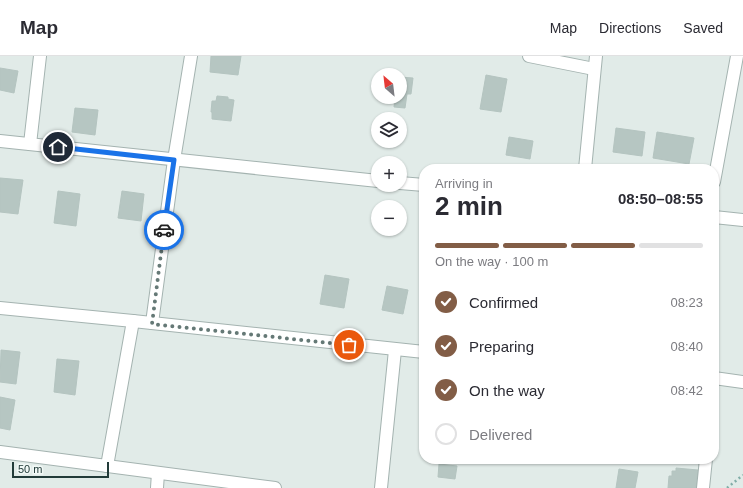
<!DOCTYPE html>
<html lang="en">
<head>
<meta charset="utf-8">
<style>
  body { margin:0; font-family:Helvetica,sans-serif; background:#f2f2f3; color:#2b2b33; height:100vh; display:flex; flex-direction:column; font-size:15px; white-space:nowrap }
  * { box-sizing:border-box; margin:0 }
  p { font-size:13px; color:#7c7c81 }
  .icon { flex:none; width:22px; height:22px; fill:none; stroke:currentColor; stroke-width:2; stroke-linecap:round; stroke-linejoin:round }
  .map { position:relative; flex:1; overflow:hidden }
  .drawer { position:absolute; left:419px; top:108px; width:300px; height:300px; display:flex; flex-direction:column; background:#fff; border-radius:16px; box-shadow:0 1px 3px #0004 }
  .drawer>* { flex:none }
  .needle { width:26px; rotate:332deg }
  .fabs { position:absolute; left:371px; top:12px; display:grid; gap:8px }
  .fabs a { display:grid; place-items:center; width:36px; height:36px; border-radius:50%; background:#fff; box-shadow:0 1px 3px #0004; font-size:20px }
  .scale { position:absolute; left:12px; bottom:10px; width:97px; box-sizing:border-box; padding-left:4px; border:2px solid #223b39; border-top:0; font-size:11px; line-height:14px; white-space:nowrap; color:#223b39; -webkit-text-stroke:3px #f1f8f6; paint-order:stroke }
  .pin { position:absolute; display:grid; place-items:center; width:34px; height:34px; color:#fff; margin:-17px; border:2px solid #fff; border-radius:50%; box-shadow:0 1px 4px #0007 }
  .courier { position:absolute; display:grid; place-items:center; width:40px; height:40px; margin:-20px; border:3px solid #1a73e8; border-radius:50%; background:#fff; color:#222; box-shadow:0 1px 5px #0007 }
  .headline em { font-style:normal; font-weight:700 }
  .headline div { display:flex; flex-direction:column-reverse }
  .headline { display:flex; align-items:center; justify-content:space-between; height:68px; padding:0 16px }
  h1 { font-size:26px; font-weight:700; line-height:30px }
  .bar { display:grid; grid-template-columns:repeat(4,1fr); gap:6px 4px; align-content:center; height:48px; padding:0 16px }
  .bar i { height:5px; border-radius:3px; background:#e1e1e2 }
  .bar .active { background:#825d46 }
  .bar p { grid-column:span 4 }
  ol { padding:0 16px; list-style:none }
  li { display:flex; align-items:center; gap:12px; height:44px }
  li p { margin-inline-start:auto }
  li .icon { padding:4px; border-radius:50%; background:#825d46; color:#fff; stroke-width:4 }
  li:last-child { color:#7c7c81 }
  li i { width:22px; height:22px; border:2px solid #e1e1e2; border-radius:50% }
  header { display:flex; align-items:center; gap:24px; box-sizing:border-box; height:56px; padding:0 20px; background:#fff; border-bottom:1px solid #e1e1e2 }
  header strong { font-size:19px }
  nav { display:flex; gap:22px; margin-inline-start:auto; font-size:14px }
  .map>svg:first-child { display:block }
  .building { fill:#b6c6c2; stroke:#b4c4c0 }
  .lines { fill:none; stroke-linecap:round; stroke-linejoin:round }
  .minor-casing { stroke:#a4b3b0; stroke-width:14 }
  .path { stroke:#82aea8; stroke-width:2.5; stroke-dasharray:2 3; stroke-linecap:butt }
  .minor { stroke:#fff; stroke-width:12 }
  .done { stroke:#657976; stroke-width:4; stroke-dasharray:0 7.2 }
  .route { stroke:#1a73e8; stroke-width:5 }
</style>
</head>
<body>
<header>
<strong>Map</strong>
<nav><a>Map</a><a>Directions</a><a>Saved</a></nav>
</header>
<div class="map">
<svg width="743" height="432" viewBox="0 0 743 432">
  <rect width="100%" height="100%" fill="#e1ebe8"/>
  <!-- building -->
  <g class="building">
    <polygon points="211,0 241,0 238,19 210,16"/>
    <polygon points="0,12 18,15 14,37 0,34"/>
    <polygon points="486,19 507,23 501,56 480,53"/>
    <polygon points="400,21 413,22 411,38 407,38 405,52 394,51 395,41 400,41"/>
    <polygon points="217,40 228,41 228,43 234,44 231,65 212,63 212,56 211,56 212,45 216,45"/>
    <polygon points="75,52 98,54 95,79 72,76"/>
    <polygon points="616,72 645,76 642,100 613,96"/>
    <polygon points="657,76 694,82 689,108 653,102"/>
    <polygon points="509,81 533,85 530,103 506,99"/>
    <polygon points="0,122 23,124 18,158 0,156"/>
    <polygon points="58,135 80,138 76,170 54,167"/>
    <polygon points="122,135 144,138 141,165 118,162"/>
    <polygon points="325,219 349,223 344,252 320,248"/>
    <polygon points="387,230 408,234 403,258 382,254"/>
    <polygon points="1,294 20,296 16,328 0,326"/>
    <polygon points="57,303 79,305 75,339 54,336"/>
    <polygon points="0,341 15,344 10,374 0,372"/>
    <polygon points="439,408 457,410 455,423 438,421"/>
    <polygon points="676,412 698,414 696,432 668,432 669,420 672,420 672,415 676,415"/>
    <polygon points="619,413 638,416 635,432 616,432"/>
  </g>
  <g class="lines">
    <defs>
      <g id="minor">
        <polyline points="529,0 594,13"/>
        <polyline points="0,85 378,125"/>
        <polyline points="30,88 40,0"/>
        <polyline points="585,113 596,0"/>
        <polyline points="714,126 737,0"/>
        <polyline points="400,127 424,129"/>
        <polyline points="714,161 743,164"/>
        <polyline points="0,252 133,265 424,296"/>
        <polyline points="152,267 174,104 191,0"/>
        <polyline points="714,322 743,326"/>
        <polyline points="0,396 275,432"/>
        <polyline points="107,410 133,265"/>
        <polyline points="157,432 158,417"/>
        <polyline points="381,432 395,294"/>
        <polyline points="703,432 706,403"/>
      </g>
    </defs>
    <!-- minor casing -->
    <use href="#minor" class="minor-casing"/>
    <!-- path -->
    <polyline class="path" points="727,432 743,419"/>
    <!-- minor -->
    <use href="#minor" class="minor"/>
  </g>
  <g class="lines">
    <!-- done -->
    <polyline class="done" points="164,174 152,268 349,289"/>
    <!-- route -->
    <polyline class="route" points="58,91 174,104 164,174"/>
  </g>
</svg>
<div class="fabs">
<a><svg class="needle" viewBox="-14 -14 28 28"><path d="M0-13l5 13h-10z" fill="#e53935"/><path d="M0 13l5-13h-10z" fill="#7c7c81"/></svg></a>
<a><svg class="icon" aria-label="layers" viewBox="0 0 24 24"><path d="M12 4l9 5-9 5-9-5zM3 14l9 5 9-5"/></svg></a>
<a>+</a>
<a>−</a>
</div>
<div class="scale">50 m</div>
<div class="pin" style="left:349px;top:289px;background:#ea580c"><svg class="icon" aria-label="bag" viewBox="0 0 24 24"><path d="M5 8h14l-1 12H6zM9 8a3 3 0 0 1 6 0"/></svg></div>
<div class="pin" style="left:58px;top:91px;background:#1f2937"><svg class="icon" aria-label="home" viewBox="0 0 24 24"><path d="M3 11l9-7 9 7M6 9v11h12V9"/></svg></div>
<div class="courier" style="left:164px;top:174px"><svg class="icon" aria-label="car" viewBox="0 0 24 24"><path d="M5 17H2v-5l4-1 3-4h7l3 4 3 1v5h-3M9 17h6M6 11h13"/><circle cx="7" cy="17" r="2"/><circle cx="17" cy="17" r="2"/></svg></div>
<section class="drawer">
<div class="headline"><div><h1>2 min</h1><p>Arriving in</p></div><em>08:50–08:55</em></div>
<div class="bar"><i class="active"></i><i class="active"></i><i class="active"></i><i></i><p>On the way · 100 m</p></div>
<ol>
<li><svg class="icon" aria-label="check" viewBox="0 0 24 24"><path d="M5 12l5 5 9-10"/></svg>Confirmed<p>08:23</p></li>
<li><svg class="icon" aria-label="check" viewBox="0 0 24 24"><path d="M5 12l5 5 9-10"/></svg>Preparing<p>08:40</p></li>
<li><svg class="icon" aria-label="check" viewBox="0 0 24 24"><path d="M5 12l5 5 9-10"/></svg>On the way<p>08:42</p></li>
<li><i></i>Delivered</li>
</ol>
</section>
</div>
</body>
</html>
